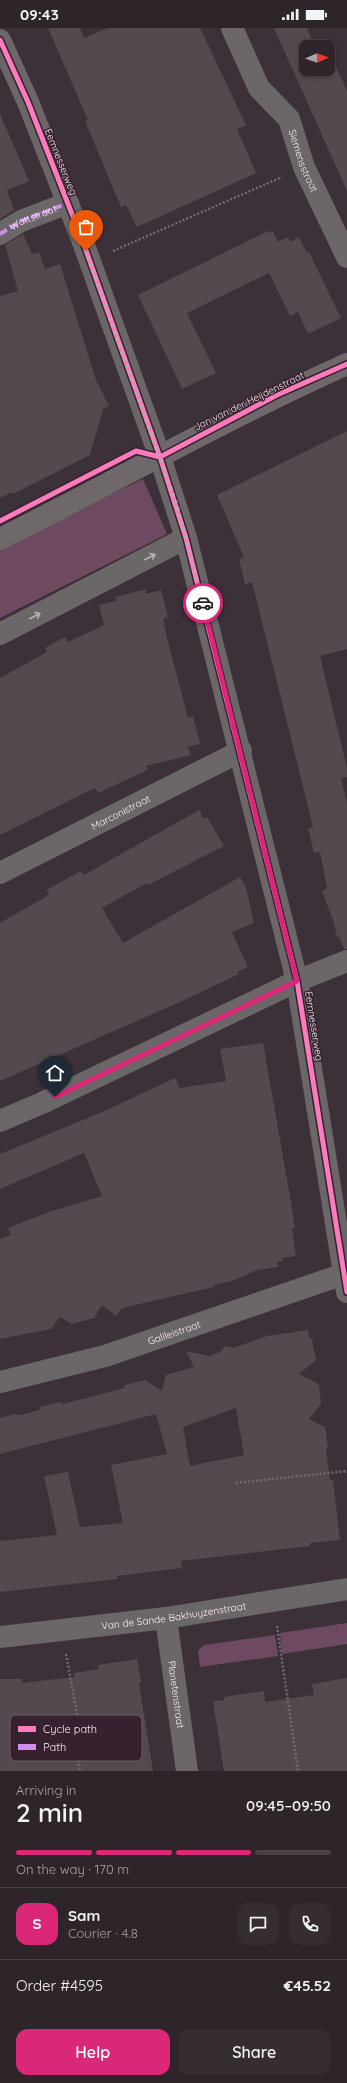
<!DOCTYPE html>
<html lang="en">
<head>
<meta charset="utf-8">
<style>
  body { margin:0; font-family:Quicksand,sans-serif; background:#352d32; color:#f1f3f6; height:100vh; display:flex; flex-direction:column; font-size:15px; white-space:nowrap }
  * { box-sizing:border-box; margin:0 }
  p { font-size:13px; color:#a7a5a8 }
  .icon { flex:none; width:22px; height:22px; fill:none; stroke:currentColor; stroke-width:2; stroke-linecap:round; stroke-linejoin:round }
  .map { position:relative; height:1743px; overflow:hidden }
  .details { display:flex; flex-direction:column; background:#2d252a; flex:1 }
  .details>* { flex:none }
  .needle { width:26px; rotate:88deg }
  .fabs { position:absolute; left:299px; top:12px; display:grid; gap:8px }
  .fabs a { display:grid; place-items:center; width:36px; height:36px; border-radius:8px; background:#2d252a; box-shadow:0 2px 6px #0003,0 0 0 1px #484247; font-size:20px }
  .pin { position:absolute; display:grid; place-items:center; width:34px; height:34px; color:#fff; margin:-41px -17px; border-radius:50% 50% 50% 0; rotate:-45deg; box-shadow:0 0 4px #0007 }
  .pin .icon { rotate:45deg }
  .courier { position:absolute; display:grid; place-items:center; width:40px; height:40px; margin:-20px; border:3px solid #db2777; border-radius:50%; background:#fff; color:#222; box-shadow:0 1px 5px #0007 }
  .head em { font-style:normal; font-weight:600 }
  .head div { display:flex; flex-direction:column-reverse }
  .head { display:flex; align-items:center; justify-content:space-between; height:68px; padding:0 16px }
  h1 { font-size:26px; font-weight:600; line-height:30px }
  .bar { display:grid; grid-template-columns:repeat(4,1fr); gap:6px 4px; align-content:center; height:48px; padding:0 16px }
  .bar i { height:5px; border-radius:3px; background:#484247 }
  .bar .selected { background:#db2777 }
  .bar p { grid-column:span 4 }
  .line { display:flex; align-items:center; gap:10px; padding:0 16px; border-top:1px solid #484247 }
  .line div { flex:1 }
  .round { display:grid; place-items:center; flex:none; width:42px; height:42px; border-radius:12px; background:#352d32 }
  .primary-button { display:flex; gap:8px; margin-top:auto; padding:8px 16px }
  .primary-button a { flex:1; height:46px; border-radius:12px; background:#db2777; color:#fff; font-size:16px; font-weight:600; line-height:46px; text-align:center }
  .primary-button a+a { background:#352d32; color:#f1f3f6 }
  .status { display:flex; justify-content:space-between; align-items:center; height:28px; padding:0 20px; background:#2d252a; direction:ltr }
  .status svg { height:11px; fill:currentColor }
  .map>svg:first-child { display:block }
  .green { fill:#6d4a60 }
  .building { fill:#53494f; fill-rule:evenodd }
  .lines { fill:none; stroke-linecap:round; stroke-linejoin:round }
  .path { stroke:#726c6f; stroke-width:2.5; stroke-dasharray:2 2; stroke-linecap:butt }
  .minor { stroke:#6b6769; stroke-width:22 }
  .tertiary { stroke:#6b6769; stroke-width:22 }
  .secondary { stroke:#6e686b; stroke-width:22 }
  .quiet { stroke:#ce8fe9; stroke-width:4; stroke-dasharray:8 4; stroke-linecap:butt }
  .cycleway-casing { stroke:#36222f; stroke-width:8 }
  .cycleway { stroke:#fd7abc; stroke-width:5 }
  .oneway { stroke:#bab0b5 }
  .done { stroke:#b8aab2; stroke-width:4; stroke-dasharray:0 7.2 }
  .route { stroke:#db2777; stroke-width:5 }
  .labels { text-anchor:middle; dominant-baseline:central; stroke-width:3; stroke-linejoin:round; paint-order:stroke }
  .street-label { font-size:10px; fill:#faebf4; stroke:#36222f }
  .key { fill:#36222f; stroke:#715e6a; stroke-width:1 }
  .key-label { font-size:11px; fill:#faebf4 }
</style>
</head>
<body>
<div class="status"><b>09:43</b><svg viewBox="0 0 49 12"><path d="M0 12V9h3v3zM5 12V6h3v6zM10 12V3h3v9zM15 12V0h3v12zM26 1h20v11H26zM47 4h2v5h-2z"/></svg></div>
<div class="map">
<svg width="347" height="1743" viewBox="0 0 347 1743">
  <rect width="100%" height="100%" fill="#3c3138"/>
  <!-- green -->
  <g class="green">
    <polygon points="143,451 167,506 0,590 0,519"/>
    <polygon points="347,1595 347,1616 282,1626 280,1605"/>
    <polygon points="275,1607 278,1628 200,1639 198,1623 204,1617"/>
  </g>
  <!-- building -->
  <g class="building">
    <polygon points="48,0 80,0 84,10 108,0 200,0 246,97 237,101 256,145 137,199 126,177 121,179 85,93 88,92"/>
    <polygon points="274,0 307,0 315,19 325,14 327,19 306,19 306,41 328,41 328,21 347,63 347,163"/>
    <polygon points="0,86 29,153 7,162 14,182 0,191"/>
    <polygon points="268,203 269,205 273,203 278,214 288,209 290,214 299,209 307,225 309,224 341,290 308,306 298,284 290,288 269,245 187,285 216,345 182,361 138,267"/>
    <polygon points="23,206 32,226 39,224 45,241 60,236 96,352 109,378 103,381 90,427 13,466 12,464 0,470 0,268 18,263 5,217"/>
    <polygon points="347,403 347,621 320,628 347,740 347,749 341,750 347,775 347,921 344,921 339,909 337,909 334,895 322,863 327,860 320,824 314,825 308,800 313,799 252,554 245,556 239,531 244,529 217,467"/>
    <polygon points="146,561 146,566 161,562 168,589 163,591 167,610 188,690 193,688 200,716 188,719 191,727 146,738 148,742 98,765 95,760 0,807 0,650 47,624 45,620 65,609 68,614 104,597 99,577 116,573 116,569"/>
    <polygon points="199,782 204,791 207,789 224,818 148,857 147,855 102,880 123,915 240,849 246,860 254,895 232,904 248,939 238,944 239,946 180,974 0,1053 0,895 49,867 46,862 81,843 84,847"/>
    <polygon points="263,1015 291,1174 295,1200 292,1200 296,1228 282,1230 283,1233 277,1234 278,1239 257,1242 232,1253 213,1257 214,1259 122,1280 116,1288 102,1277 94,1290 72,1296 60,1289 51,1301 0,1311 0,1211 11,1207 8,1200 49,1184 102,1168 84,1125 0,1161 0,1126 100,1085 175,1050 180,1060 226,1053 220,1021"/>
    <path d="M308 1302 309 1310 312 1312 316 1332 299 1346 319 1356 321 1376 309 1391 325 1399 328 1419 326 1421 330 1452H333L340 1512 310 1515V1518L181 1533 182 1540 117 1548V1551L0 1564V1513L57 1507 44 1448 68 1444 80 1499 123 1495 111 1437 167 1426 156 1386 0 1426V1390L15 1386 21 1387 39 1382 40 1379 60 1374 63 1376 124 1360 125 1357 145 1352 162 1363 166 1347 194 1339 186 1323 209 1328 220 1324 225 1318 233 1320 267 1308ZM236 1380 244 1427 190 1438 183 1399Z"/>
    <polygon points="137,1631 141,1654 139,1655 153,1743 0,1743 0,1651 22,1651 22,1655 75,1649 74,1645 99,1641 98,1637"/>
    <polygon points="347,1650 347,1743 224,1743 213,1673 224,1672 224,1669 264,1663 265,1674 314,1667 312,1656"/>
  </g>
  <g class="lines">
    <!-- path -->
    <g class="path">
      <polyline points="113,223 282,149"/>
      <polyline points="236,1455 347,1443"/>
      <polyline points="277,1598 298,1743"/>
      <polyline points="66,1626 79,1697 77,1727"/>
      <polyline points="78,1732 80,1743"/>
    </g>
    <!-- minor -->
    <g class="minor">
      <path id="s1" d="M232 0 259 60 289 91 304 139 347 229"/>
      <polyline points="0,206 21,193 68,175"/>
      <polyline points="0,606 186,510"/>
      <path id="s2" d="M0 845 241 723"/>
      <polyline points="0,1093 42,1075 297,953 347,933"/>
      <path id="s3" d="M0 1354 105 1328 344 1246"/>
      <path id="s4" d="M166 1590 187 1743"/>
      <path id="s5" d="M0 1609 166 1590 347 1561"/>
    </g>
    <!-- tertiary -->
    <polyline class="tertiary" points="0,12 28,74 83,214 160,429 186,510 297,953 347,1264"/>
    <!-- secondary -->
    <path class="secondary" d="M0 511C116 453 229 389 347 336"/>
    <!-- quiet -->
    <path class="quiet" id="s6" d="M0 206 21 193 68 175"/>
    <defs>
      <g id="cycleway">
        <polyline points="0,12 28,74 83,214 160,429 186,510 297,953 347,1264"/>
        <polyline points="0,493 136,423 160,429 277,367 347,336"/>
      </g>
    </defs>
    <!-- cycleway casing -->
    <use href="#cycleway" class="cycleway-casing"/>
    <!-- cycleway -->
    <use href="#cycleway" class="cycleway"/>
  </g>
  <!-- one-way arrows -->
  <defs><path id="oneway-shaft" d="M-6 0H5M1.5-3L5.5 0L1.5 3" fill="none" stroke-width="1.6" stroke-linecap="round" stroke-linejoin="round"/></defs>
  <g class="oneway">
    <use href="#oneway-shaft" transform="translate(150 529) rotate(-27)"/>
    <use href="#oneway-shaft" transform="translate(35 588) rotate(-27)"/>
  </g>
  <g class="lines">
    <!-- done -->
    <polyline class="done" points="86,223 177,478 203,575"/>
    <!-- route -->
    <polyline class="route" points="55,1069 297,953 203,575"/>
  </g>
  <g class="labels">
    <!-- street labels -->
    <g class="street-label">
      <text stroke="none"><textPath href="#s1" startOffset="153">Siemensstraat</textPath></text>
      <text transform="translate(61 134) rotate(68)">Eemnesserweg</text>
      <text stroke="none"><textPath href="#s6" startOffset="37">Wattstraat</textPath></text>
      <text transform="translate(249 373) rotate(-26)">Jan van der Heijdenstraat</text>
      <text stroke="none"><textPath href="#s2" startOffset="135">Marconistraat</textPath></text>
      <text transform="translate(314 998) rotate(81)">Eemnesserweg</text>
      <text stroke="none"><textPath href="#s3" startOffset="181">Galileistraat</textPath></text>
      <text stroke="none"><textPath href="#s5" startOffset="175">Van de Sande Bakhuyzenstraat</textPath></text>
      <text stroke="none"><textPath href="#s4" startOffset="77">Planetenstraat</textPath></text>
    </g>
  </g>
  <!-- legend -->
  <rect x="10" y="1687" width="132" height="46" rx="6" class="key"/>
  <rect x="18" y="1698" width="18" height="6" fill="#fd7abc"/>
  <rect x="18" y="1716" width="18" height="6" fill="#ce8fe9"/>
  <g class="key-label">
    <text x="43" y="1705">Cycle path</text>
    <text x="43" y="1723">Path</text>
  </g>
</svg>
<div class="fabs">
<a><svg class="needle" viewBox="-14 -14 28 28"><path d="M0-13l5 13h-10z" fill="#e53935"/><path d="M0 13l5-13h-10z" fill="#a7a5a8"/></svg></a>
</div>
<div class="pin" style="left:86px;top:223px;background:#ea580c"><svg class="icon" aria-label="bag" viewBox="0 0 24 24"><path d="M5 8h14l-1 12H6zM9 8a3 3 0 0 1 6 0"/></svg></div>
<div class="pin" style="left:55px;top:1069px;background:#1f2937"><svg class="icon" aria-label="home" viewBox="0 0 24 24"><path d="M3 11l9-7 9 7M6 9v11h12V9"/></svg></div>
<div class="courier" style="left:203px;top:575px"><svg class="icon" aria-label="car" viewBox="0 0 24 24"><path d="M5 17H2v-5l4-1 3-4h7l3 4 3 1v5h-3M9 17h6M6 11h13"/><circle cx="7" cy="17" r="2"/><circle cx="17" cy="17" r="2"/></svg></div>
</div>
<section class="details">
<div class="head"><div><h1>2 min</h1><p>Arriving in</p></div><em>09:45–09:50</em></div>
<div class="bar"><i class="selected"></i><i class="selected"></i><i class="selected"></i><i></i><p>On the way · 170 m</p></div>
<div class="line" style="height:72px"><b class="round" style="background:#db2777;color:#fff">S</b><div><b>Sam</b><p>Courier · 4.8</p></div><a class="round"><svg class="icon" aria-label="chat" viewBox="0 0 24 24"><path d="M4 5h16v11H9l-5 4z"/></svg></a><a class="round"><svg class="icon" aria-label="phone" viewBox="0 0 24 24"><path d="M5 4h4l2 5-3 2q2 4 5 5l2-3 5 2v4C11 20 4 13 5 4z"/></svg></a></div>
<div class="line" style="height:52px"><div>Order #4595</div><b>€45.52</b></div>
<div class="primary-button"><a>Help</a><a>Share</a></div>
</section>
</body>
</html>
